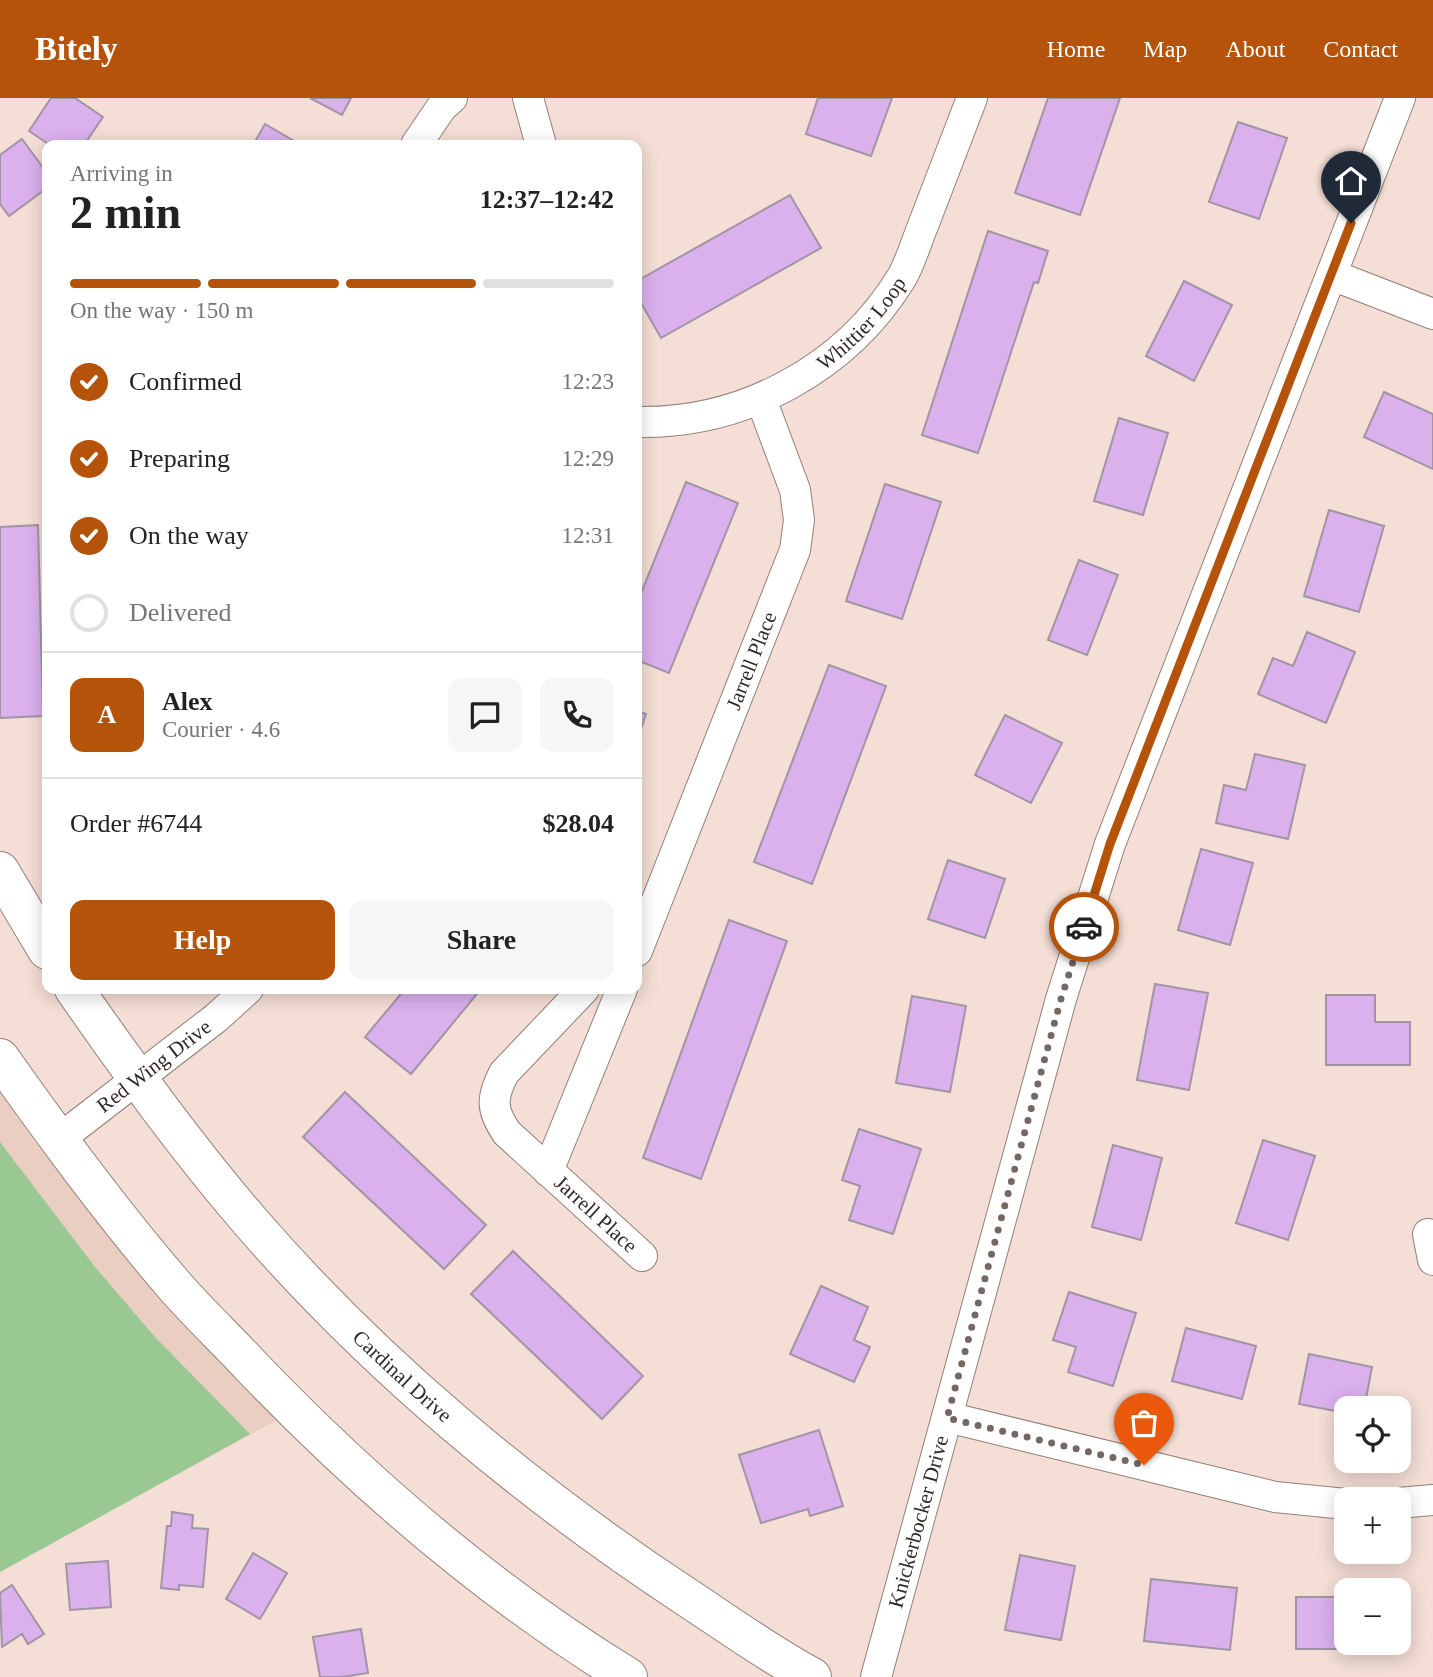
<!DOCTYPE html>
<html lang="en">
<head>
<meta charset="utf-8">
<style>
  body { margin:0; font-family:"Times New Roman",serif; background:#f6f6f6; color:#222; height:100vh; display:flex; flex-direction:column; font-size:26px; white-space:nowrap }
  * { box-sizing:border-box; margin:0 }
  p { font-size:23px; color:#767676 }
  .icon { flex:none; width:38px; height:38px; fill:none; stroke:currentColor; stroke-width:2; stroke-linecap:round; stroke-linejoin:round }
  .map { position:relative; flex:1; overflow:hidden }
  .panel { position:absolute; left:42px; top:42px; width:600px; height:854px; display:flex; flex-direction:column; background:#fff; border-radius:14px; box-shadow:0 4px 18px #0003 }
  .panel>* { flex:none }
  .controls { position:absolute; left:1334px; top:1298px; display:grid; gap:14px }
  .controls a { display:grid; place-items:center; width:77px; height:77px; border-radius:14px; background:#fff; box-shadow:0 4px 18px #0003; font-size:35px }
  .pin { position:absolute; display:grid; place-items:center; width:60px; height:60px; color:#fff; margin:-72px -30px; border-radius:50% 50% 50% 0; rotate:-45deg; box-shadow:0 0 7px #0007 }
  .pin .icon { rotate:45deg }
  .courier { position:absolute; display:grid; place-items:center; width:70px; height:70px; margin:-35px; border:5px solid #b45309; border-radius:50%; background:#fff; color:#222; box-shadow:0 2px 9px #0007 }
  .overview em { font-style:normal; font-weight:700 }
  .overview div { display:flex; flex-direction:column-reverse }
  .overview { display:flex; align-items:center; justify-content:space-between; height:119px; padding:0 28px }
  h1 { font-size:46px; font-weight:700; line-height:52px }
  .bar { display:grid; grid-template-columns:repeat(4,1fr); gap:10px 7px; align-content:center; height:84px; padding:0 28px }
  .bar i { height:9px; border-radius:5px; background:#e0e0e0 }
  .bar .selected { background:#b45309 }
  .bar p { grid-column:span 4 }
  .line { display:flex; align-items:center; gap:18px; padding:0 28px; border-top:2px solid #e0e0e0 }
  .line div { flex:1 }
  .round { display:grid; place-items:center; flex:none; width:74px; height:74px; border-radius:14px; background:#f6f6f6 }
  ol { padding:0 28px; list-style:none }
  li { display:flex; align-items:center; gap:21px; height:77px }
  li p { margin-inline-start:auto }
  li .icon { padding:7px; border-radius:50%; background:#b45309; color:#fff; stroke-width:4 }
  li:last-child { color:#767676 }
  li i { width:38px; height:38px; border:4px solid #e0e0e0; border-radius:50% }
  .button { display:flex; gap:14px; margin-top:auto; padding:14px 28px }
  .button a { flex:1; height:80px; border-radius:14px; background:#b45309; color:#fff; font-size:28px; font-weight:700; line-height:80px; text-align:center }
  .button a+a { background:#f6f6f6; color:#222 }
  header { display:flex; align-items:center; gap:42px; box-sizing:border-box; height:98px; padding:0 35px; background:#b45309; color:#fff }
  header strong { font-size:33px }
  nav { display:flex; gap:38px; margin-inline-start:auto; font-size:24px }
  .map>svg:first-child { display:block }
  .built { fill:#ebcec2 }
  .green { fill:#9ac892 }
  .building { fill:#dab0ed; stroke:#a095a5; stroke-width:2 }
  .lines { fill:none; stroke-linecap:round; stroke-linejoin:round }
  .street-casing { stroke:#938078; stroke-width:32 }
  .secondary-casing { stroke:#938078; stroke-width:40 }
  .street { stroke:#fff; stroke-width:30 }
  .secondary { stroke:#fff; stroke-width:38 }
  .done { stroke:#756863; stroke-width:7; stroke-dasharray:0 12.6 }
  .route { stroke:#b45309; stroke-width:9 }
  .labels { text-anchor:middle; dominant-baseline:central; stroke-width:6; stroke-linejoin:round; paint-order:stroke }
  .street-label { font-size:21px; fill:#312926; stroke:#fff }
</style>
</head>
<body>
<header>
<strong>Bitely</strong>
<nav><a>Home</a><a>Map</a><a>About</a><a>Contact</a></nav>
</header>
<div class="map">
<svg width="1433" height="1579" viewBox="0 0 1433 1579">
  <rect width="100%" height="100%" fill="#f4ded5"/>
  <!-- built -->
  <polygon class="built" points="0,995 33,1042 123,1156 277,1322 0,1474"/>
  <!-- green -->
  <polygon class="green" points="0,1044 95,1169 155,1239 250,1336 0,1474"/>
  <!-- building -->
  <g class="building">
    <polygon points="51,0 75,0 103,19 84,47 50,47 29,33"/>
    <polygon points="310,0 351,0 342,17"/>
    <polygon points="818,0 892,0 871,58 806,36"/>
    <polygon points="1048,0 1120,0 1080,117 1015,95"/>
    <polygon points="1238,24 1287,40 1259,121 1209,104"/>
    <polygon points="265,26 301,47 253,47"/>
    <polygon points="22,41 47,75 47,90 9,118 0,106 0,57"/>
    <polygon points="790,97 821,150 661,240 637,198 637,183"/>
    <polygon points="988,133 1048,153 1038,185 1034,184 978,355 922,337"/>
    <polygon points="1184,183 1232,207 1194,283 1146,258"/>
    <polygon points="1384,294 1433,316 1433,371 1364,339"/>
    <polygon points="1119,320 1168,335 1143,417 1094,403"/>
    <polygon points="686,384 738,405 669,575 637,562 637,505"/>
    <polygon points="885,386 941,404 902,521 846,503"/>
    <polygon points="1329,412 1384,428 1359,514 1304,498"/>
    <polygon points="38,427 43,618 0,620 0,429"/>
    <polygon points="1079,462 1118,477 1087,557 1048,542"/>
    <polygon points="1307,534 1355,554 1326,625 1258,596 1273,560 1293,568"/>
    <polygon points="829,567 886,588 812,786 754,764"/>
    <polygon points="637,613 646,616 637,643"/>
    <polygon points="1005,617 1062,645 1031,705 975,677"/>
    <polygon points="1255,656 1305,667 1288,741 1216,725 1224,687 1246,692"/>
    <polygon points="1201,751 1253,765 1230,847 1178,832"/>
    <polygon points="948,762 1005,781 985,840 928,821"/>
    <polygon points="729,822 787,843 701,1081 643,1060"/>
    <polygon points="1155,886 1208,895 1189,992 1137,982"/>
    <polygon points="405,891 481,891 411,976 365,939"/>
    <polygon points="1326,897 1375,897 1375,924 1410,924 1410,967 1326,967"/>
    <polygon points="912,898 966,908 950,994 896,985"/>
    <polygon points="345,994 486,1127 444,1171 303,1039"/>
    <polygon points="859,1031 921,1051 893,1136 849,1122 860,1088 842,1082"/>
    <polygon points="1263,1042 1315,1058 1288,1142 1236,1125"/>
    <polygon points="1113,1047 1162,1060 1141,1142 1092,1129"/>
    <polygon points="513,1153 643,1278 602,1321 471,1196"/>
    <polygon points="821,1188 868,1209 854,1242 870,1249 854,1284 790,1256"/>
    <polygon points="1069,1194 1136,1215 1113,1288 1068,1274 1076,1249 1053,1242"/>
    <polygon points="1186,1230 1256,1248 1242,1301 1172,1283"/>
    <polygon points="1309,1256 1372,1269 1364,1311 1346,1311 1346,1315 1299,1306"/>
    <polygon points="819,1332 843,1408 810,1418 808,1411 761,1425 739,1357"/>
    <polygon points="172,1414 193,1417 192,1430 208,1431 203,1489 179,1487 179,1492 161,1490 167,1428 171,1428"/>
    <polygon points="253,1455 287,1475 260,1521 226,1501"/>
    <polygon points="1020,1457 1075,1468 1061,1542 1005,1532"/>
    <polygon points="108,1463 111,1509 70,1512 66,1466"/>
    <polygon points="1151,1481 1237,1490 1230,1552 1144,1543"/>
    <polygon points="12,1487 44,1536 28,1546 22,1536 2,1549 0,1495"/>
    <polygon points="1296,1499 1346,1499 1346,1545 1377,1545 1377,1551 1296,1551"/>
    <polygon points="361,1531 368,1575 342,1579 320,1579 313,1539"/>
  </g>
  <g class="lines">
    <defs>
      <g id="street">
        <polyline points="528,0 541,47"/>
        <polyline points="416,47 441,10 452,0"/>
        <polyline points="1332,177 1433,216"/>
        <path id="s1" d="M637 324C743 326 846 271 902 179 911 163 917 142 924 125 940 83 956 42 972 0"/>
        <path id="s2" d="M637 853 795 452 799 422 795 392 761 301"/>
        <path id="s3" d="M584 891 504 975C491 1000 491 1012 507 1035L642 1158"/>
        <path id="s4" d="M58 1042 216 920 248 891"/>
        <polyline points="548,1073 622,891"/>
        <polyline points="1428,1136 1433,1162"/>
        <polyline points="947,1319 1275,1399 1346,1406"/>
        <polyline points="1398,1405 1433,1402"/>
        <path id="s5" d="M876 1579 1061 901 1110 746 1400 0"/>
      </g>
      <g id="secondary">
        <polyline points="0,773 47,852"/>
        <path id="s6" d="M74 891C129 970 186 1049 249 1122 374 1267 528 1395 688 1500 729 1527 769 1556 812 1579"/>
        <path d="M0 960C55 1038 111 1114 173 1186 197 1214 225 1240 250 1267 363 1385 488 1493 628 1579"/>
      </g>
    </defs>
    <!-- street casing -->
    <use href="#street" class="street-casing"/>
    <!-- secondary casing -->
    <use href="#secondary" class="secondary-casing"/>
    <!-- street -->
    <use href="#street" class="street"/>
    <!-- secondary -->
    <use href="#secondary" class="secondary"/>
  </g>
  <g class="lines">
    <!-- done -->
    <polyline class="done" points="1084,829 1061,901 947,1320 1144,1367"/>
    <!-- route -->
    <polyline class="route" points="1084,829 1110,746 1351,125"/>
  </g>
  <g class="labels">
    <!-- street labels -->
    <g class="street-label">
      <text stroke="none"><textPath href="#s1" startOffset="254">Whittier Loop</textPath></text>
      <text stroke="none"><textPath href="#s2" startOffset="312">Jarrell Place</textPath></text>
      <text stroke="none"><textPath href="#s4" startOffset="121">Red Wing Drive</textPath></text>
      <text stroke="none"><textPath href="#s3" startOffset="301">Jarrell Place</textPath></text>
      <text stroke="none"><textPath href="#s6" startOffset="509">Cardinal Drive</textPath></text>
      <text stroke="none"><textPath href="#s5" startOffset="161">Knickerbocker Drive</textPath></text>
    </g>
  </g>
</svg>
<div class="controls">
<a><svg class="icon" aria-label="locate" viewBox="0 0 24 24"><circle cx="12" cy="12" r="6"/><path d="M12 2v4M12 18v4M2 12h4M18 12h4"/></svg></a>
<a>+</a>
<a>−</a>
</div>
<div class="pin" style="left:1144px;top:1367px;background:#ea580c"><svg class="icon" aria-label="bag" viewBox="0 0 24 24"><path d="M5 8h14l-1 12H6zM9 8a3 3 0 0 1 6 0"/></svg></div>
<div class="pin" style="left:1351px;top:125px;background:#1f2937"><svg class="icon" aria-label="home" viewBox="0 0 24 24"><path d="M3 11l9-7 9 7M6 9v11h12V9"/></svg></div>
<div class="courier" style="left:1084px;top:829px"><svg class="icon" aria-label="car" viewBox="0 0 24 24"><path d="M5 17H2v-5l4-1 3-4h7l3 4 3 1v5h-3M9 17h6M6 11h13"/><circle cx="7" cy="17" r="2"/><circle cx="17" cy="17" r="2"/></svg></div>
<section class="panel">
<div class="overview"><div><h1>2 min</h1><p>Arriving in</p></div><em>12:37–12:42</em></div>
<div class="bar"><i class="selected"></i><i class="selected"></i><i class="selected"></i><i></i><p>On the way · 150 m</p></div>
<ol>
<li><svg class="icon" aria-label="check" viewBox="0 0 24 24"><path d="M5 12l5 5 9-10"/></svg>Confirmed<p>12:23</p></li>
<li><svg class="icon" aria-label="check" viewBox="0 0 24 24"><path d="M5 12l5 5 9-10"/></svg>Preparing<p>12:29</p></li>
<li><svg class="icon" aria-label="check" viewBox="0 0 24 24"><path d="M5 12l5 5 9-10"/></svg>On the way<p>12:31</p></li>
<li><i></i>Delivered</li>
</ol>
<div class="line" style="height:126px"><b class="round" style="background:#b45309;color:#fff">A</b><div><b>Alex</b><p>Courier · 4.6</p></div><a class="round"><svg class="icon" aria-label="chat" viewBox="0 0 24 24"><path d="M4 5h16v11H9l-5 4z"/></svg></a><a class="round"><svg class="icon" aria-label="phone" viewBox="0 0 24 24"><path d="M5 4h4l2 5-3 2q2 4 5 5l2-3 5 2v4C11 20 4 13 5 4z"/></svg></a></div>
<div class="line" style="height:91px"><div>Order #6744</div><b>$28.04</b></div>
<div class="button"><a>Help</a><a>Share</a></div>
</section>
</div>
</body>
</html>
